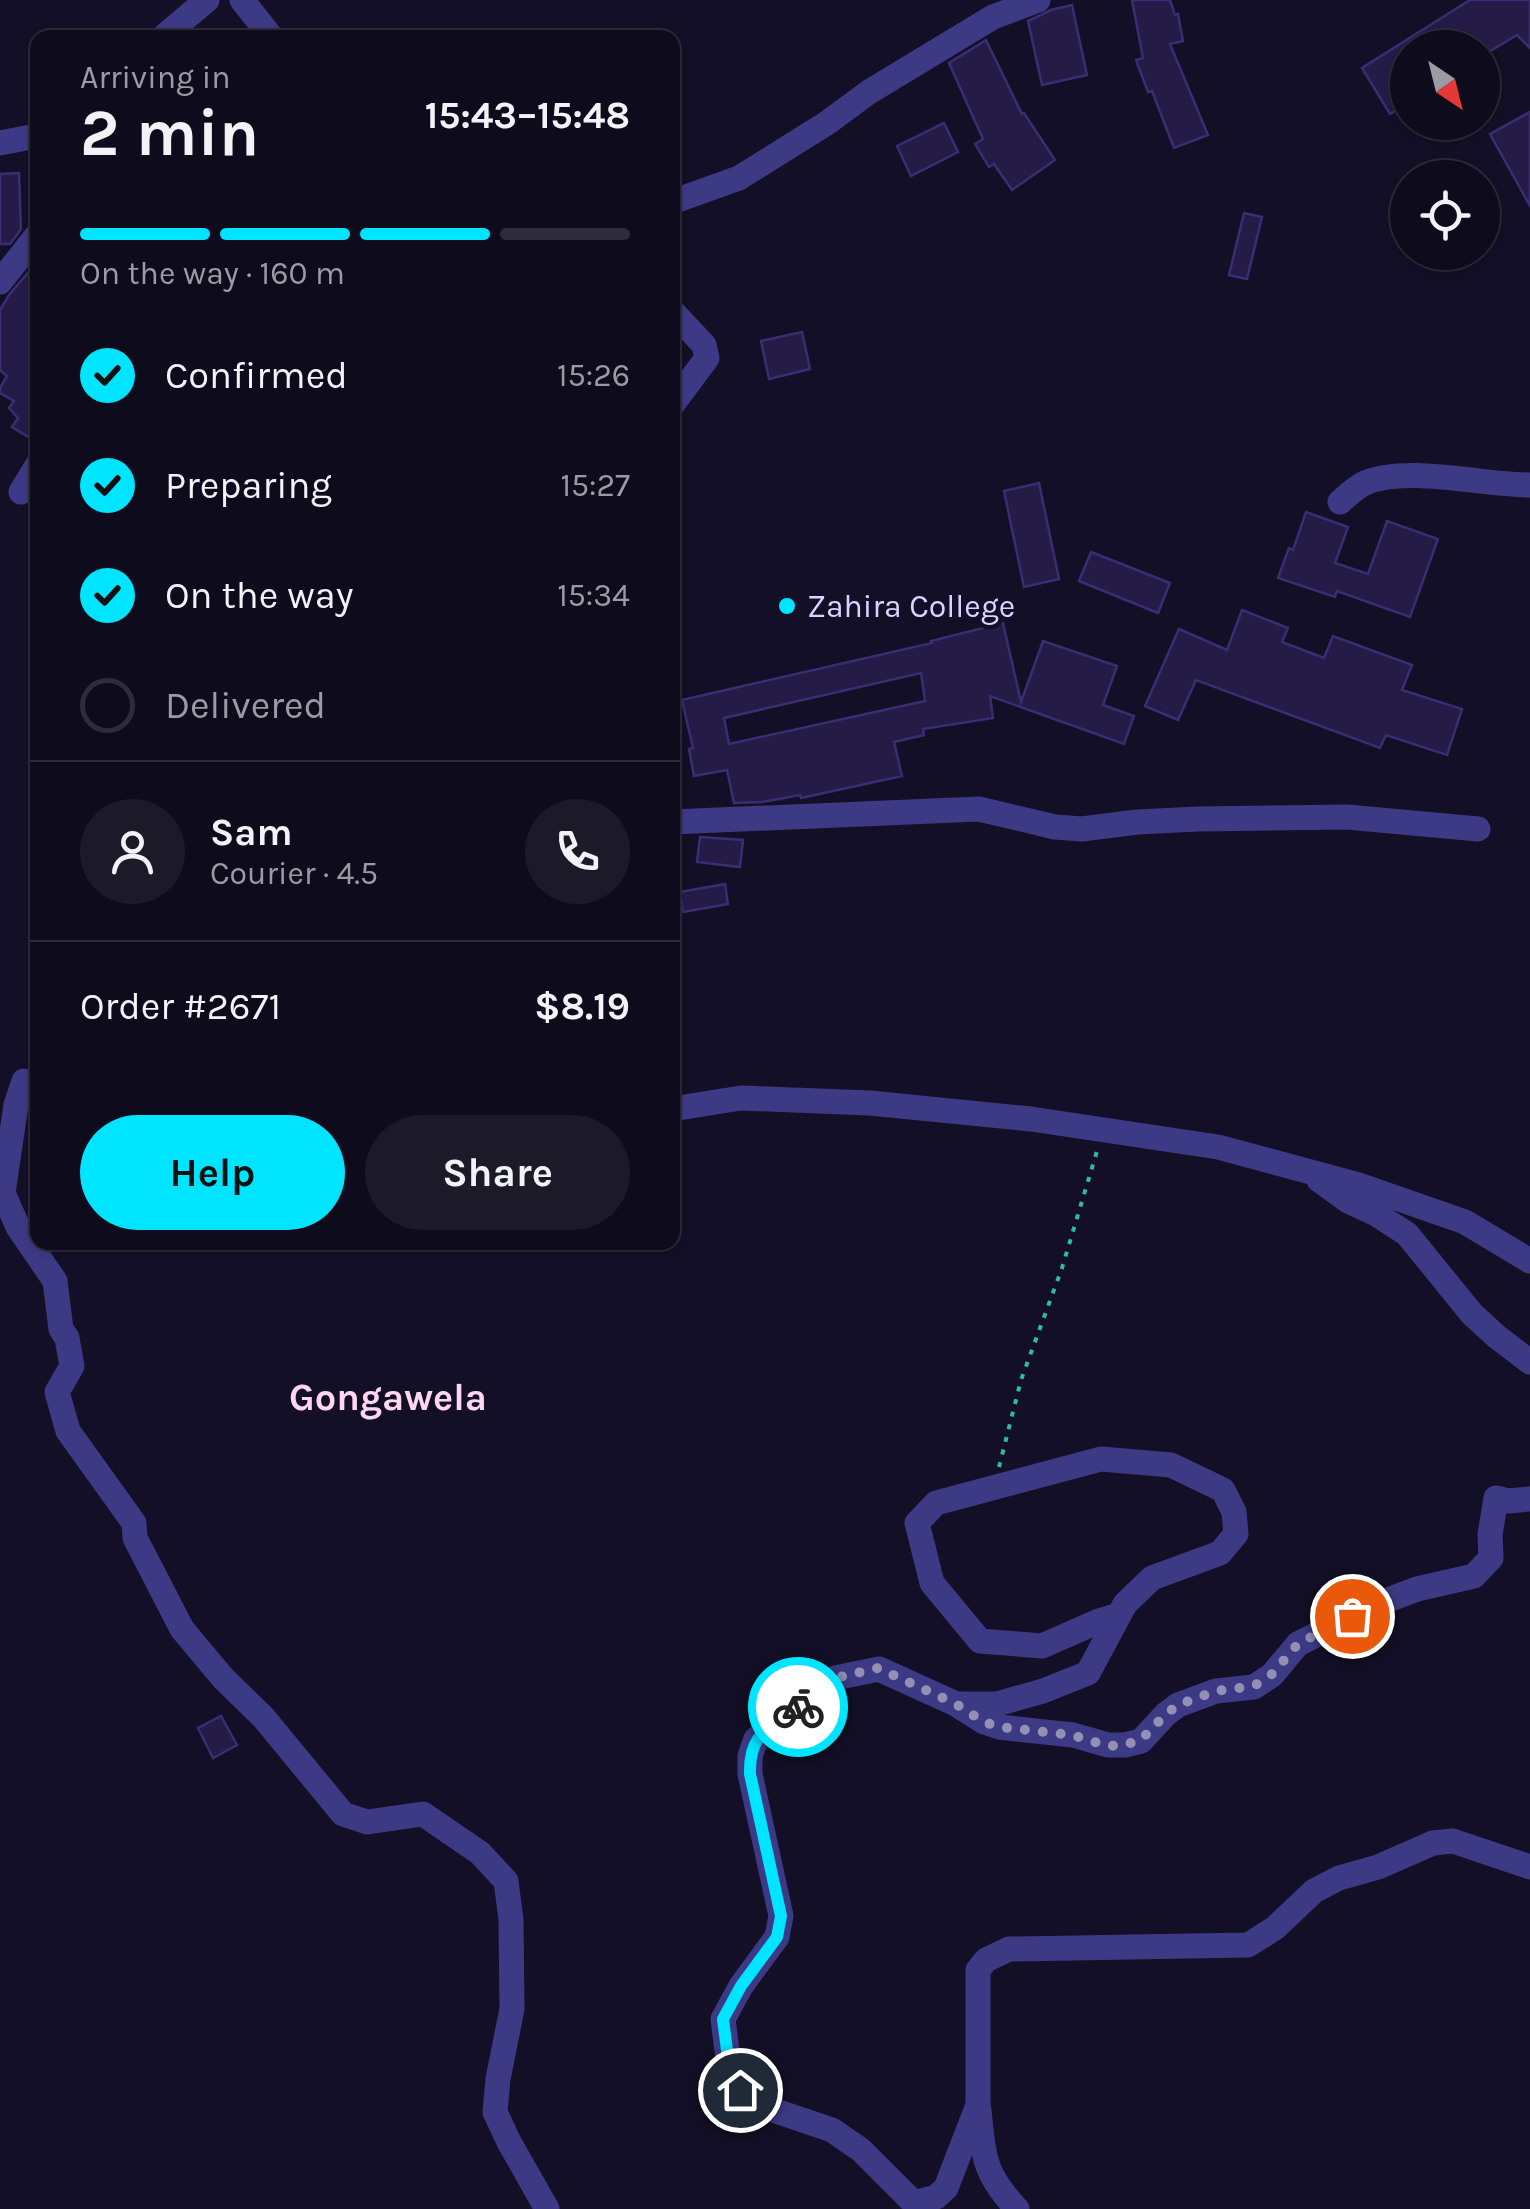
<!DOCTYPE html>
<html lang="en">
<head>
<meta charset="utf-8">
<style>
  body { margin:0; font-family:Karla,sans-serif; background:#1c1929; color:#f1f3f6; height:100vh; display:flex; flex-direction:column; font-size:38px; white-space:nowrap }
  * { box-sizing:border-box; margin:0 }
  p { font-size:32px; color:#9b9ba3 }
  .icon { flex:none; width:55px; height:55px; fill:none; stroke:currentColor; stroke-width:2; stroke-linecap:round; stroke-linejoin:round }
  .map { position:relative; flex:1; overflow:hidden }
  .side { position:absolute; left:30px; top:30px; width:650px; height:1220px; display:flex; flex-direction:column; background:#0e0b1c; border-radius:20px; box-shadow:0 2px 8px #0004,0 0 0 2px #2e2b3b }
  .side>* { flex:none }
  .needle { width:65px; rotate:145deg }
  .fabs { position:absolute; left:1390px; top:30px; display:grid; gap:20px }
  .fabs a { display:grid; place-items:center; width:110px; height:110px; border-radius:50%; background:#0e0b1c; box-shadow:0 2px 8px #0004,0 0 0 2px #2e2b3b; font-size:50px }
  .pin { position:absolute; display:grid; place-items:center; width:85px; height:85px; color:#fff; margin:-42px; border:5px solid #fff; border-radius:50%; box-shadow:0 2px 10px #0007 }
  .courier { position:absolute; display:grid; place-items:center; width:100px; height:100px; margin:-50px; border:8px solid #00e5ff; border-radius:50%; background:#fff; color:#222; box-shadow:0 2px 12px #0007 }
  .summary em { font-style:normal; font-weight:700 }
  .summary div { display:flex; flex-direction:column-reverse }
  .summary { display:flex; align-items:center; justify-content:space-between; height:170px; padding:0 50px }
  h1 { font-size:65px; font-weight:700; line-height:75px }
  .bar { display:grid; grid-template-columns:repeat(4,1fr); gap:15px 10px; align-content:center; height:120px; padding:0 50px }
  .bar i { height:12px; border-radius:8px; background:#2e2b3b }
  .bar .active { background:#00e5ff }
  .bar p { grid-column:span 4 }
  .line { display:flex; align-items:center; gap:25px; padding:0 50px; border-top:2px solid #2e2b3b }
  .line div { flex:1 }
  .round { display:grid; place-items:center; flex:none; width:105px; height:105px; border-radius:52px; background:#1c1929 }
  ol { padding:0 50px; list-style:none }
  li { display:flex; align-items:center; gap:30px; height:110px }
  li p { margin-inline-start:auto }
  li .icon { padding:10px; border-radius:50%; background:#00e5ff; color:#111; stroke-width:4 }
  li:last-child { color:#9b9ba3 }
  li i { width:55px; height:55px; border:5px solid #2e2b3b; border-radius:50% }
  .action { display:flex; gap:20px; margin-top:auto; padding:20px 50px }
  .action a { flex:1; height:115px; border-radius:60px; background:#00e5ff; color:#111; font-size:40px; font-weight:700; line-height:115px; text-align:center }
  .action a+a { background:#1c1929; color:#f1f3f6 }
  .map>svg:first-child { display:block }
  .building { fill:#241b47; stroke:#3b2d73; stroke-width:2.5; fill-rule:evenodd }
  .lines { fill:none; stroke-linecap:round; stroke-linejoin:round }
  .path { stroke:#2fb8b0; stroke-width:4; stroke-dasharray:5 8; stroke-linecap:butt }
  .minor { stroke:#3d3a85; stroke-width:25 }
  .done { stroke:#948fb3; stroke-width:10; stroke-dasharray:0 18 }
  .route { stroke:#00e5ff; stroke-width:12 }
  .poi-dot { fill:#00e5ff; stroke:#130f26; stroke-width:4 }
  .labels { text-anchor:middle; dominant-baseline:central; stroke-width:9; stroke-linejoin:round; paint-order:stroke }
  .poi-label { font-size:32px; fill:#d9d4ff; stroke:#130f26; text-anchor:start }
  .quarter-label { font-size:38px; font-weight:bold; fill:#ffd6f0; stroke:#130f26 }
</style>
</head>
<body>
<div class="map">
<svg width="1530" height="2209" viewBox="0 0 1530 2209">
  <rect width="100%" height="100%" fill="#130f26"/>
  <!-- building -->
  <g class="building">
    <polygon points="1132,0 1170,0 1175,15 1178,14 1183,41 1170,44 1208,135 1174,148 1152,91 1148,92 1136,60 1143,58"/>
    <polygon points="1470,0 1530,0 1530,48 1517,35 1482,56 1482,48 1408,48 1408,103 1390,114 1362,68"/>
    <polygon points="1072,5 1087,75 1042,85 1028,21 1051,10"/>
    <polygon points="986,40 1022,114 1024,113 1055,160 1012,190 994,164 989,167 975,144 983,139 949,63"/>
    <polygon points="1530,112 1530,206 1490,134"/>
    <polygon points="944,123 958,152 911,176 897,146"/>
    <polygon points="19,173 21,229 10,244 0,244 0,174"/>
    <polygon points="1244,213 1262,217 1247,279 1229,275"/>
    <polygon points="38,261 38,443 12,427 18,418 9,408 14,401 0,393 0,388 7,376 0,370 0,310 9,295"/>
    <polygon points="802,332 810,369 769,379 761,341"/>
    <polygon points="1039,483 1059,579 1024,587 1004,491"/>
    <polygon points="1306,512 1348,527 1335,563 1368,574 1387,521 1438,539 1410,617 1337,591 1335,597 1278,578 1289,548 1293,550"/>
    <polygon points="1091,552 1170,583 1158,613 1079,581"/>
    <polygon points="1242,610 1288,628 1282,642 1324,658 1333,636 1412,665 1402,690 1462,709 1447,755 1386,735 1380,748 1196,680 1178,720 1145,706 1179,629 1227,650"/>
    <path d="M1003 623 1021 702 1043 641 1117 666 1103 705 1134 716 1124 744 990 696 993 718 923 729 924 735 894 742 902 776 801 798 800 795 763 802 734 803 727 770 694 776 689 749 693 748 682 700 932 643 931 641ZM921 673 925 701 729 744 724 718Z"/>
    <polygon points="700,837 743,840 740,867 697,862"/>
    <polygon points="725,884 728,904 683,912 680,892"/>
    <polygon points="221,1716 237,1745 213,1758 198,1728"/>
  </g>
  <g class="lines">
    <!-- path -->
    <polyline class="path" points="999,1467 1021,1380 1062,1268 1097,1151"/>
    <!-- minor -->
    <g class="minor">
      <polyline points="242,0 272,38"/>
      <polyline points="162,38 207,0"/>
      <polyline points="0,143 31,137 38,133"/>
      <polyline points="672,202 739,178 827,123 869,92 993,17 1038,0"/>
      <polyline points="0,282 38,234"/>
      <polyline points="672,311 704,345 707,358 672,405"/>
      <polyline points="21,492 38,464"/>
      <path d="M1340 502C1348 495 1356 487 1365 483 1407 465 1483 485 1530 485"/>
      <polyline points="672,822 979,809 1055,827 1082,829 1137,822 1198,819 1347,817 1478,829"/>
      <polyline points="24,1081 16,1105 3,1193 18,1227 55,1281 61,1329 67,1338 72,1366 57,1392 68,1431 134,1523 135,1538 182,1629 223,1678 263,1717 343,1814 367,1822 423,1814 480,1853 506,1881 511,1920 512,2009 498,2079 495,2112 509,2142 547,2209"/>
      <polyline points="672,1109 741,1098 870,1103 1031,1119 1218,1147 1359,1185 1465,1222 1530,1261"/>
      <polyline points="1319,1180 1348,1201 1376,1214 1407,1234 1472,1314 1496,1336 1530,1362"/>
      <polyline points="1119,1615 1099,1621 1042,1646 980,1641 932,1583 917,1523 936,1503 1101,1459 1171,1465 1223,1490 1234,1512 1236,1534 1220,1553 1152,1578 1125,1604 1088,1673 1043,1691 997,1704 956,1704 879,1669 835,1678 756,1739 750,1756 750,1774 781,1916 777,1937 741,1986 723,2019 729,2066 740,2090 767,2108 832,2130 861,2150 914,2203 936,2197 946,2188 978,2105 978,1970 986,1960 1009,1949 1248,1945 1275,1928 1314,1891 1339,1878 1378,1867 1433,1843 1453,1841 1530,1867"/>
      <polyline points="957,1705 984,1722 999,1727 1073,1735 1108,1745 1125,1745 1141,1741 1166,1714 1178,1705 1216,1691 1254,1687 1272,1675 1298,1644 1375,1605 1417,1589 1474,1576 1491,1558 1490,1535 1496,1498 1508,1501 1530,1499"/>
      <path d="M979 2110C984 2157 983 2173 1017 2209"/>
    </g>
  </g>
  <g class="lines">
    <!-- done -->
    <polyline class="done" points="798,1707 836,1678 878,1668 956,1704 984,1722 999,1727 1072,1735 1108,1746 1124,1745 1141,1740 1166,1714 1178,1705 1216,1691 1254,1686 1272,1674 1298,1644 1352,1616"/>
    <!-- route -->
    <path class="route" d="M740 2090 729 2066 723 2019 741 1986 777 1937 781 1916 750 1774C749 1733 768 1730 798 1707"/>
  </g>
  <!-- markers -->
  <circle class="poi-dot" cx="787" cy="606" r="10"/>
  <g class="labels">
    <!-- poi labels -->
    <g class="poi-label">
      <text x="807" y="606">Zahira College</text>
    </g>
    <!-- quarter labels -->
    <g class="quarter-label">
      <text x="388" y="1397">Gongawela</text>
    </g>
  </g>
</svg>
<div class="fabs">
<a><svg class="needle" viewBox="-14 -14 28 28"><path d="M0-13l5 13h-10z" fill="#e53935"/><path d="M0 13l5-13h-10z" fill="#9b9ba3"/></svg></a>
<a><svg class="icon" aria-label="locate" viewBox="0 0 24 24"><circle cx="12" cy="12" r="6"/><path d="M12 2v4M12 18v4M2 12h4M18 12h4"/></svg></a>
</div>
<div class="pin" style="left:1352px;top:1616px;background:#ea580c"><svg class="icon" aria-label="bag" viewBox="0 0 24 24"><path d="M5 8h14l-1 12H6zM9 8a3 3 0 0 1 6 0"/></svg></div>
<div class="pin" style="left:740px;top:2090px;background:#1f2937"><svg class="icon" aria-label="home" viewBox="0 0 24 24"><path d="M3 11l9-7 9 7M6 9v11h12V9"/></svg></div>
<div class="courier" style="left:798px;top:1707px"><svg class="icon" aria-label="bike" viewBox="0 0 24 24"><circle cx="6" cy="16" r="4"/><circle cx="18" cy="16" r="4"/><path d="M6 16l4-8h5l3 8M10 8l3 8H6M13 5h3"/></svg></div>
<section class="side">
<div class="summary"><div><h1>2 min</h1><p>Arriving in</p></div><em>15:43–15:48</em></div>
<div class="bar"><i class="active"></i><i class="active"></i><i class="active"></i><i></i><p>On the way · 160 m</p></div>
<ol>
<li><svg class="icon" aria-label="check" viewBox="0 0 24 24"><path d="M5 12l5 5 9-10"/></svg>Confirmed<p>15:26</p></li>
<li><svg class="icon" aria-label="check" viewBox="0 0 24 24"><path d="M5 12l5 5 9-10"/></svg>Preparing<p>15:27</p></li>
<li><svg class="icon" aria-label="check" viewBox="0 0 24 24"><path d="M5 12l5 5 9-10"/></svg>On the way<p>15:34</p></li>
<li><i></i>Delivered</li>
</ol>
<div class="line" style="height:180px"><a class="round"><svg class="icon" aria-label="person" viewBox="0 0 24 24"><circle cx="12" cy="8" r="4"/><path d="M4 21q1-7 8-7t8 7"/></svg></a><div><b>Sam</b><p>Courier · 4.5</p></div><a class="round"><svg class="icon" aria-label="phone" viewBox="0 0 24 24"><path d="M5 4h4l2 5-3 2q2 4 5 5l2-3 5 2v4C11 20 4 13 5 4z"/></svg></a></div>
<div class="line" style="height:130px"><div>Order #2671</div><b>$8.19</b></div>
<div class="action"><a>Help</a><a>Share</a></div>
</section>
</div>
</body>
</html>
